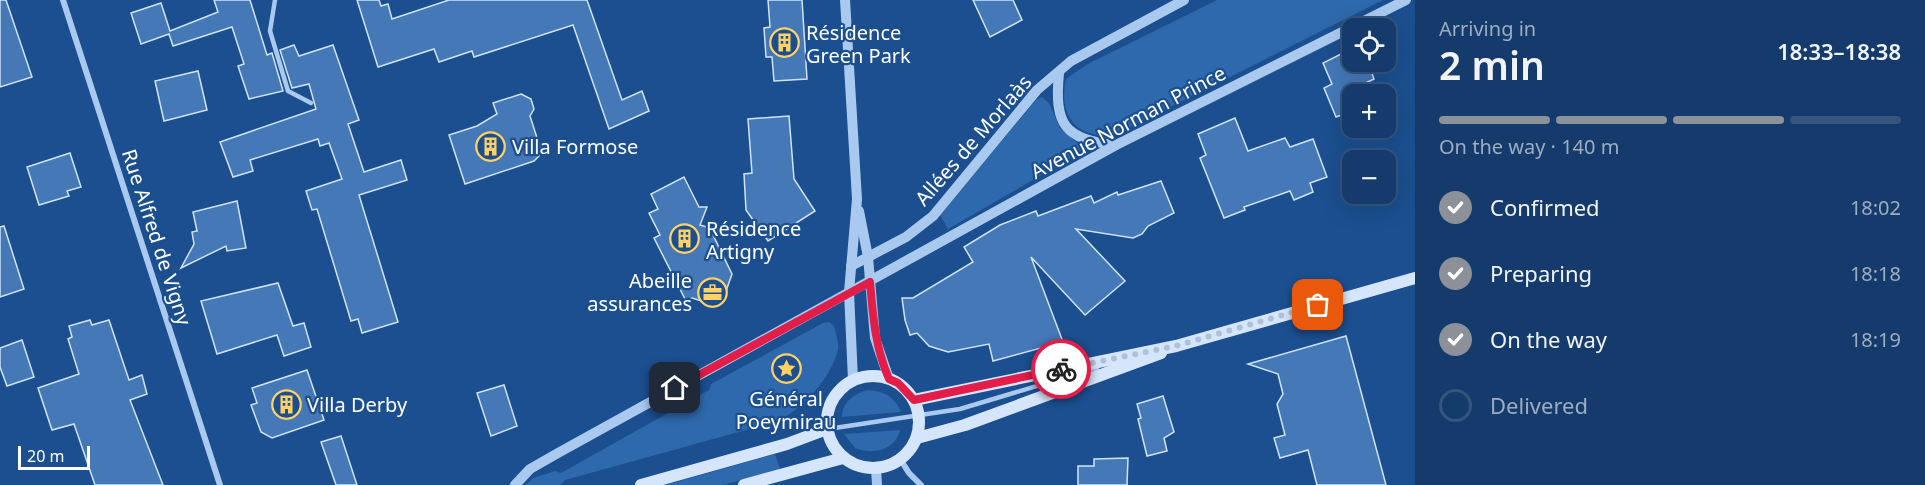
<!DOCTYPE html>
<html lang="en">
<head>
<meta charset="utf-8">
<style>
  body { margin:0; font-family:"Noto Sans",sans-serif; background:#1d4271; color:#f1f3f6; height:100vh; display:flex; flex-direction:column; font-size:22px; white-space:nowrap }
  * { box-sizing:border-box; margin:0 }
  p { font-size:20px; color:#9dadc1 }
  .icon { flex:none; width:33px; height:33px; fill:none; stroke:currentColor; stroke-width:2; stroke-linecap:round; stroke-linejoin:round }
  .map { position:relative; flex:1; overflow:hidden }
  .panel { display:flex; flex-direction:column; background:#143b6b; width:510px }
  .panel>* { flex:none }
  .tools { position:absolute; left:1342px; top:18px; display:grid; gap:12px }
  .tools a { display:grid; place-items:center; width:54px; height:54px; border-radius:12px; background:#143b6b; box-shadow:0 6px 24px #0002,0 0 0 2px #33557e; font-size:30px }
  .scale { position:absolute; left:18px; bottom:15px; width:72px; box-sizing:border-box; padding-left:6px; border:3px solid #fff; border-top:0; font-size:16px; line-height:21px; white-space:nowrap; color:#fff; -webkit-text-stroke:4px #1b4f8f; paint-order:stroke }
  .pin { position:absolute; display:grid; place-items:center; width:51px; height:51px; color:#fff; margin:-26px; border-radius:12px; box-shadow:0 3px 9px #0006 }
  .courier { position:absolute; display:grid; place-items:center; width:60px; height:60px; margin:-30px; border:4px solid #e11d48; border-radius:50%; background:#fff; color:#222; box-shadow:0 2px 8px #0007 }
  .head em { font-style:normal; font-weight:600 }
  .head div { display:flex; flex-direction:column-reverse }
  .head { display:flex; align-items:center; justify-content:space-between; height:102px; padding:0 24px }
  h1 { font-size:39px; font-weight:600; line-height:45px }
  .bar { display:grid; grid-template-columns:repeat(4,1fr); gap:9px 6px; align-content:center; height:72px; padding:0 24px }
  .bar i { height:8px; border-radius:4px; background:#33557e }
  .bar .selected { background:#8c9099 }
  .bar p { grid-column:span 4 }
  ol { padding:0 24px; list-style:none }
  li { display:flex; align-items:center; gap:18px; height:66px }
  li p { margin-inline-start:auto }
  li .icon { padding:6px; border-radius:50%; background:#8c9099; color:#fff; stroke-width:4 }
  li:last-child { color:#9dadc1 }
  li i { width:33px; height:33px; border:3px solid #33557e; border-radius:50% }
  main { display:flex; flex:1; min-height:0 }
  .map>svg:first-child { display:block }
  .green { fill:#2e69ad }
  .building { fill:#4478b7; stroke:#cfe3fa; stroke-width:1.5 }
  .lines { fill:none; stroke-linecap:round; stroke-linejoin:round }
  .service { stroke:#a9c9ee; stroke-width:4.5 }
  .minor { stroke:#a9c9ee; stroke-width:6 }
  .tertiary { stroke:#a9c9ee; stroke-width:10 }
  .secondary { stroke:#d6e6fa; stroke-width:12 }
  .done { stroke:#afc1d8; stroke-width:6; stroke-dasharray:0 10.8 }
  .route { stroke:#e11d48; stroke-width:8 }
  .labels { text-anchor:middle; dominant-baseline:central; stroke-width:4.5; stroke-linejoin:round; paint-order:stroke }
  .poi-label { font-size:20px; fill:#fff; stroke:#1b4f8f; text-anchor:start }
  .street-label { font-size:20px; fill:#fff; stroke:#1b4f8f }
</style>
</head>
<body>
<main>
<div class="map">
<svg width="1415" height="485" viewBox="0 0 1415 485">
  <rect width="100%" height="100%" fill="#1b4f8f"/>
  <!-- green -->
  <g class="green">
    <path d="M1217 0H1383L1114 135C1076 139 1058 116 1066 79L1086 65Z"/>
    <polygon points="1042,97 1049,103 1060,128 1080,145 1080,153 948,229 940,215 1036,100"/>
    <path d="M829 322 834 326C836 333 839 343 838 350 830 380 802 410 775 422L565 480 560 485H526L533 478 555 471 561 473 709 390 711 384 823 323Z"/>
    <path d="M867 390C884 391 894 396 901 412L842 417C842 402 853 395 867 390Z"/>
    <path d="M900 430C895 451 872 455 855 448L844 434Z"/>
    <polygon points="775,454 780,469 723,485 666,485"/>
  </g>
  <!-- building -->
  <g class="building">
    <polygon points="0,0 6,0 32,77 0,87"/>
    <polygon points="214,0 250,0 267,55 272,53 283,91 249,99 238,66 244,64 232,27 173,46 169,34 141,44 131,13 161,3 170,31 218,12"/>
    <polygon points="357,0 379,0 381,6 388,4 392,19 449,0 587,0 622,100 642,91 649,111 609,129 573,25 474,57 472,51 439,62 434,49 378,67"/>
    <polygon points="768,0 802,0 807,79 774,81 772,57 766,57 764,28 770,27"/>
    <polygon points="973,0 1013,0 1022,20 990,37"/>
    <polygon points="294,45 299,56 333,45 359,120 348,124 364,172 401,160 407,180 359,195 398,322 362,333 358,319 351,321 317,209 312,210 306,191 342,179 329,143 320,146 318,139 250,160 253,171 233,177 220,142 316,109 309,84 292,88 280,50"/>
    <polygon points="1353,48 1353,62 1368,62 1374,79 1353,89 1353,111 1336,117 1324,88 1332,84 1323,63"/>
    <polygon points="198,71 207,110 164,121 155,81"/>
    <polygon points="521,94 531,99 534,109 530,116 540,147 539,156 534,161 465,184 449,135 477,126 497,114 493,103"/>
    <polygon points="789,116 794,179 815,211 768,241 746,210 744,174 752,173 748,119"/>
    <polygon points="1235,118 1248,151 1285,138 1290,147 1313,139 1327,177 1310,183 1313,192 1294,200 1290,191 1244,207 1245,210 1224,218 1200,158 1206,155 1198,134"/>
    <polygon points="70,153 81,187 67,191 69,196 39,205 27,167"/>
    <polygon points="684,177 699,207 707,207 700,225 717,230 714,237 732,274 725,294 708,303 692,298 686,301 654,238 660,235 649,213 658,209 651,194"/>
    <polygon points="1161,181 1174,213 1148,226 1142,234 1133,238 1076,229 1125,281 1085,315 1031,257 1063,342 993,361 989,344 948,352 929,346 917,333 910,335 905,320 902,298 913,298 973,262 964,247 1000,225 1036,211 1038,216 1091,196 1094,203 1117,192 1118,195"/>
    <polygon points="237,201 246,248 227,251 226,246 181,268 194,244 192,232 197,231 193,212"/>
    <polygon points="4,226 24,289 0,297 0,227"/>
    <polygon points="278,283 293,326 304,323 311,347 284,356 277,335 217,354 201,301"/>
    <polygon points="90,320 92,325 109,320 129,380 142,375 147,394 130,400 163,485 95,485 74,424 52,430 38,388 79,374 68,339 72,337 69,326"/>
    <polygon points="1346,336 1386,485 1317,485 1308,450 1280,458 1274,438 1285,435 1277,404 1283,394 1278,374 1248,364"/>
    <polygon points="22,340 34,377 7,386 0,367 0,348"/>
    <polygon points="307,370 324,420 272,438 261,432 251,405 257,403 252,388"/>
    <polygon points="504,385 517,426 491,436 477,393"/>
    <polygon points="1163,396 1174,432 1164,438 1167,451 1147,456 1138,419 1141,418 1137,404"/>
    <polygon points="341,436 357,485 336,485 321,442"/>
    <polygon points="1128,458 1127,485 1078,485 1078,466 1094,466 1094,459"/>
  </g>
  <g class="lines">
    <!-- service -->
    <g class="service">
      <polyline points="275,0 270,31 288,91 311,103"/>
      <polyline points="828,429 960,409 1097,368"/>
    </g>
    <!-- minor -->
    <g class="minor">
      <polyline points="63,0 220,485"/>
      <polyline points="900,459 909,473 921,485"/>
    </g>
    <!-- tertiary -->
    <g class="tertiary">
      <polyline points="845,0 857,199 849,292 853,380"/>
      <path d="M1059 73C1054 124 1064 140 1116 145"/>
      <polyline points="859,211 868,257 875,338 889,379"/>
      <polyline points="851,266 906,237 933,216 1037,90 1071,61 1184,0"/>
      <polyline points="876,468 877,485"/>
      <polyline points="515,485 530,469 558,453 1116,145 1406,0"/>
    </g>
    <!-- secondary -->
    <g class="secondary">
      <circle cx="873" cy="422" r="46"/>
      <polyline points="914,400 1176,346 1415,278"/>
      <polyline points="917,438 965,425 1161,353"/>
      <polyline points="641,485 787,444 827,429"/>
      <polyline points="744,485 843,458"/>
    </g>
  </g>
  <g class="lines">
    <!-- done -->
    <polyline class="done" points="1061,369 1176,346 1318,305"/>
    <!-- route -->
    <path class="route" d="M675 388 870 282C873 316 875 347 889 379L898 383 914 400 1061 369"/>
  </g>
  <!-- icons -->
  <defs>
    <symbol id="building-ring" viewBox="-11 -11 22 22"><circle r="9.5" fill="#1b4f8f" stroke="#ffd166" stroke-width="1.5"/><path d="M-4-6H4V6H1V3H-1V6H-4ZM-2.5-4.3h1.7v1.8h-1.7ZM.8-4.3h1.7v1.8H.8ZM-2.5-1h1.7V.8h-1.7ZM.8-1h1.7V.8H.8Z" fill="#ffd166"/></symbol>
    <symbol id="office-ring" viewBox="-11 -11 22 22"><circle r="9.5" fill="#1b4f8f" stroke="#ffd166" stroke-width="1.5"/><path d="M-6-3h4V-5.5h4V-3h4V5H-6ZM-1-4.5V-3h2v-1.5ZM-6 0V1H6V0Z" fill="#ffd166"/></symbol>
    <symbol id="sight-ring" viewBox="-11 -11 22 22"><circle r="9.5" fill="#1b4f8f" stroke="#ffd166" stroke-width="1.5"/><path d="M0-6L1.8-2.2L6-1.7L2.9 1.2L3.7 5.4L0 3.3L-3.7 5.4L-2.9 1.2L-6-1.7L-1.8-2.2Z" fill="#ffd166"/></symbol>
  </defs>
  <g fill-rule="evenodd">
    <use href="#building-ring" x="768" y="26" width="33" height="33"/>
    <use href="#building-ring" x="474" y="130" width="33" height="33"/>
    <use href="#building-ring" x="668" y="222" width="33" height="33"/>
    <use href="#office-ring" x="696" y="276" width="33" height="33"/>
    <use href="#sight-ring" x="770" y="352" width="33" height="33"/>
    <use href="#building-ring" x="270" y="388" width="33" height="33"/>
  </g>
  <g class="labels">
    <!-- poi labels -->
    <g class="poi-label">
      <text x="806" y="32">Résidence<tspan x="806" dy="23">Green Park</tspan></text>
      <text x="512" y="146">Villa Formose</text>
      <text x="706" y="228">Résidence<tspan x="706" dy="23">Artigny</tspan></text>
      <text x="692" y="280" text-anchor="end">Abeille<tspan x="692" dy="23">assurances</tspan></text>
      <text x="786" y="398" text-anchor="middle">Général<tspan x="786" dy="23">Poeymirau</tspan></text>
      <text x="307" y="404">Villa Derby</text>
    </g>
    <!-- street labels -->
    <g class="street-label">
      <text transform="translate(1128 122) rotate(-28)">Avenue Norman Prince</text>
      <text transform="translate(973 140) rotate(-49)">Allées de Morlaàs</text>
      <text transform="translate(157 237) rotate(72)">Rue Alfred de Vigny</text>
    </g>
  </g>
</svg>
<div class="tools">
<a><svg class="icon" aria-label="locate" viewBox="0 0 24 24"><circle cx="12" cy="12" r="6"/><path d="M12 2v4M12 18v4M2 12h4M18 12h4"/></svg></a>
<a>+</a>
<a>−</a>
</div>
<div class="scale">20 m</div>
<div class="pin" style="left:1318px;top:305px;background:#ea580c"><svg class="icon" aria-label="bag" viewBox="0 0 24 24"><path d="M5 8h14l-1 12H6zM9 8a3 3 0 0 1 6 0"/></svg></div>
<div class="pin" style="left:675px;top:388px;background:#1f2937"><svg class="icon" aria-label="home" viewBox="0 0 24 24"><path d="M3 11l9-7 9 7M6 9v11h12V9"/></svg></div>
<div class="courier" style="left:1061px;top:369px"><svg class="icon" aria-label="bike" viewBox="0 0 24 24"><circle cx="6" cy="16" r="4"/><circle cx="18" cy="16" r="4"/><path d="M6 16l4-8h5l3 8M10 8l3 8H6M13 5h3"/></svg></div>
</div>
<section class="panel">
<div class="head"><div><h1>2 min</h1><p>Arriving in</p></div><em>18:33–18:38</em></div>
<div class="bar"><i class="selected"></i><i class="selected"></i><i class="selected"></i><i></i><p>On the way · 140 m</p></div>
<ol>
<li><svg class="icon" aria-label="check" viewBox="0 0 24 24"><path d="M5 12l5 5 9-10"/></svg>Confirmed<p>18:02</p></li>
<li><svg class="icon" aria-label="check" viewBox="0 0 24 24"><path d="M5 12l5 5 9-10"/></svg>Preparing<p>18:18</p></li>
<li><svg class="icon" aria-label="check" viewBox="0 0 24 24"><path d="M5 12l5 5 9-10"/></svg>On the way<p>18:19</p></li>
<li><i></i>Delivered</li>
</ol>
</section>
</main>
</body>
</html>
